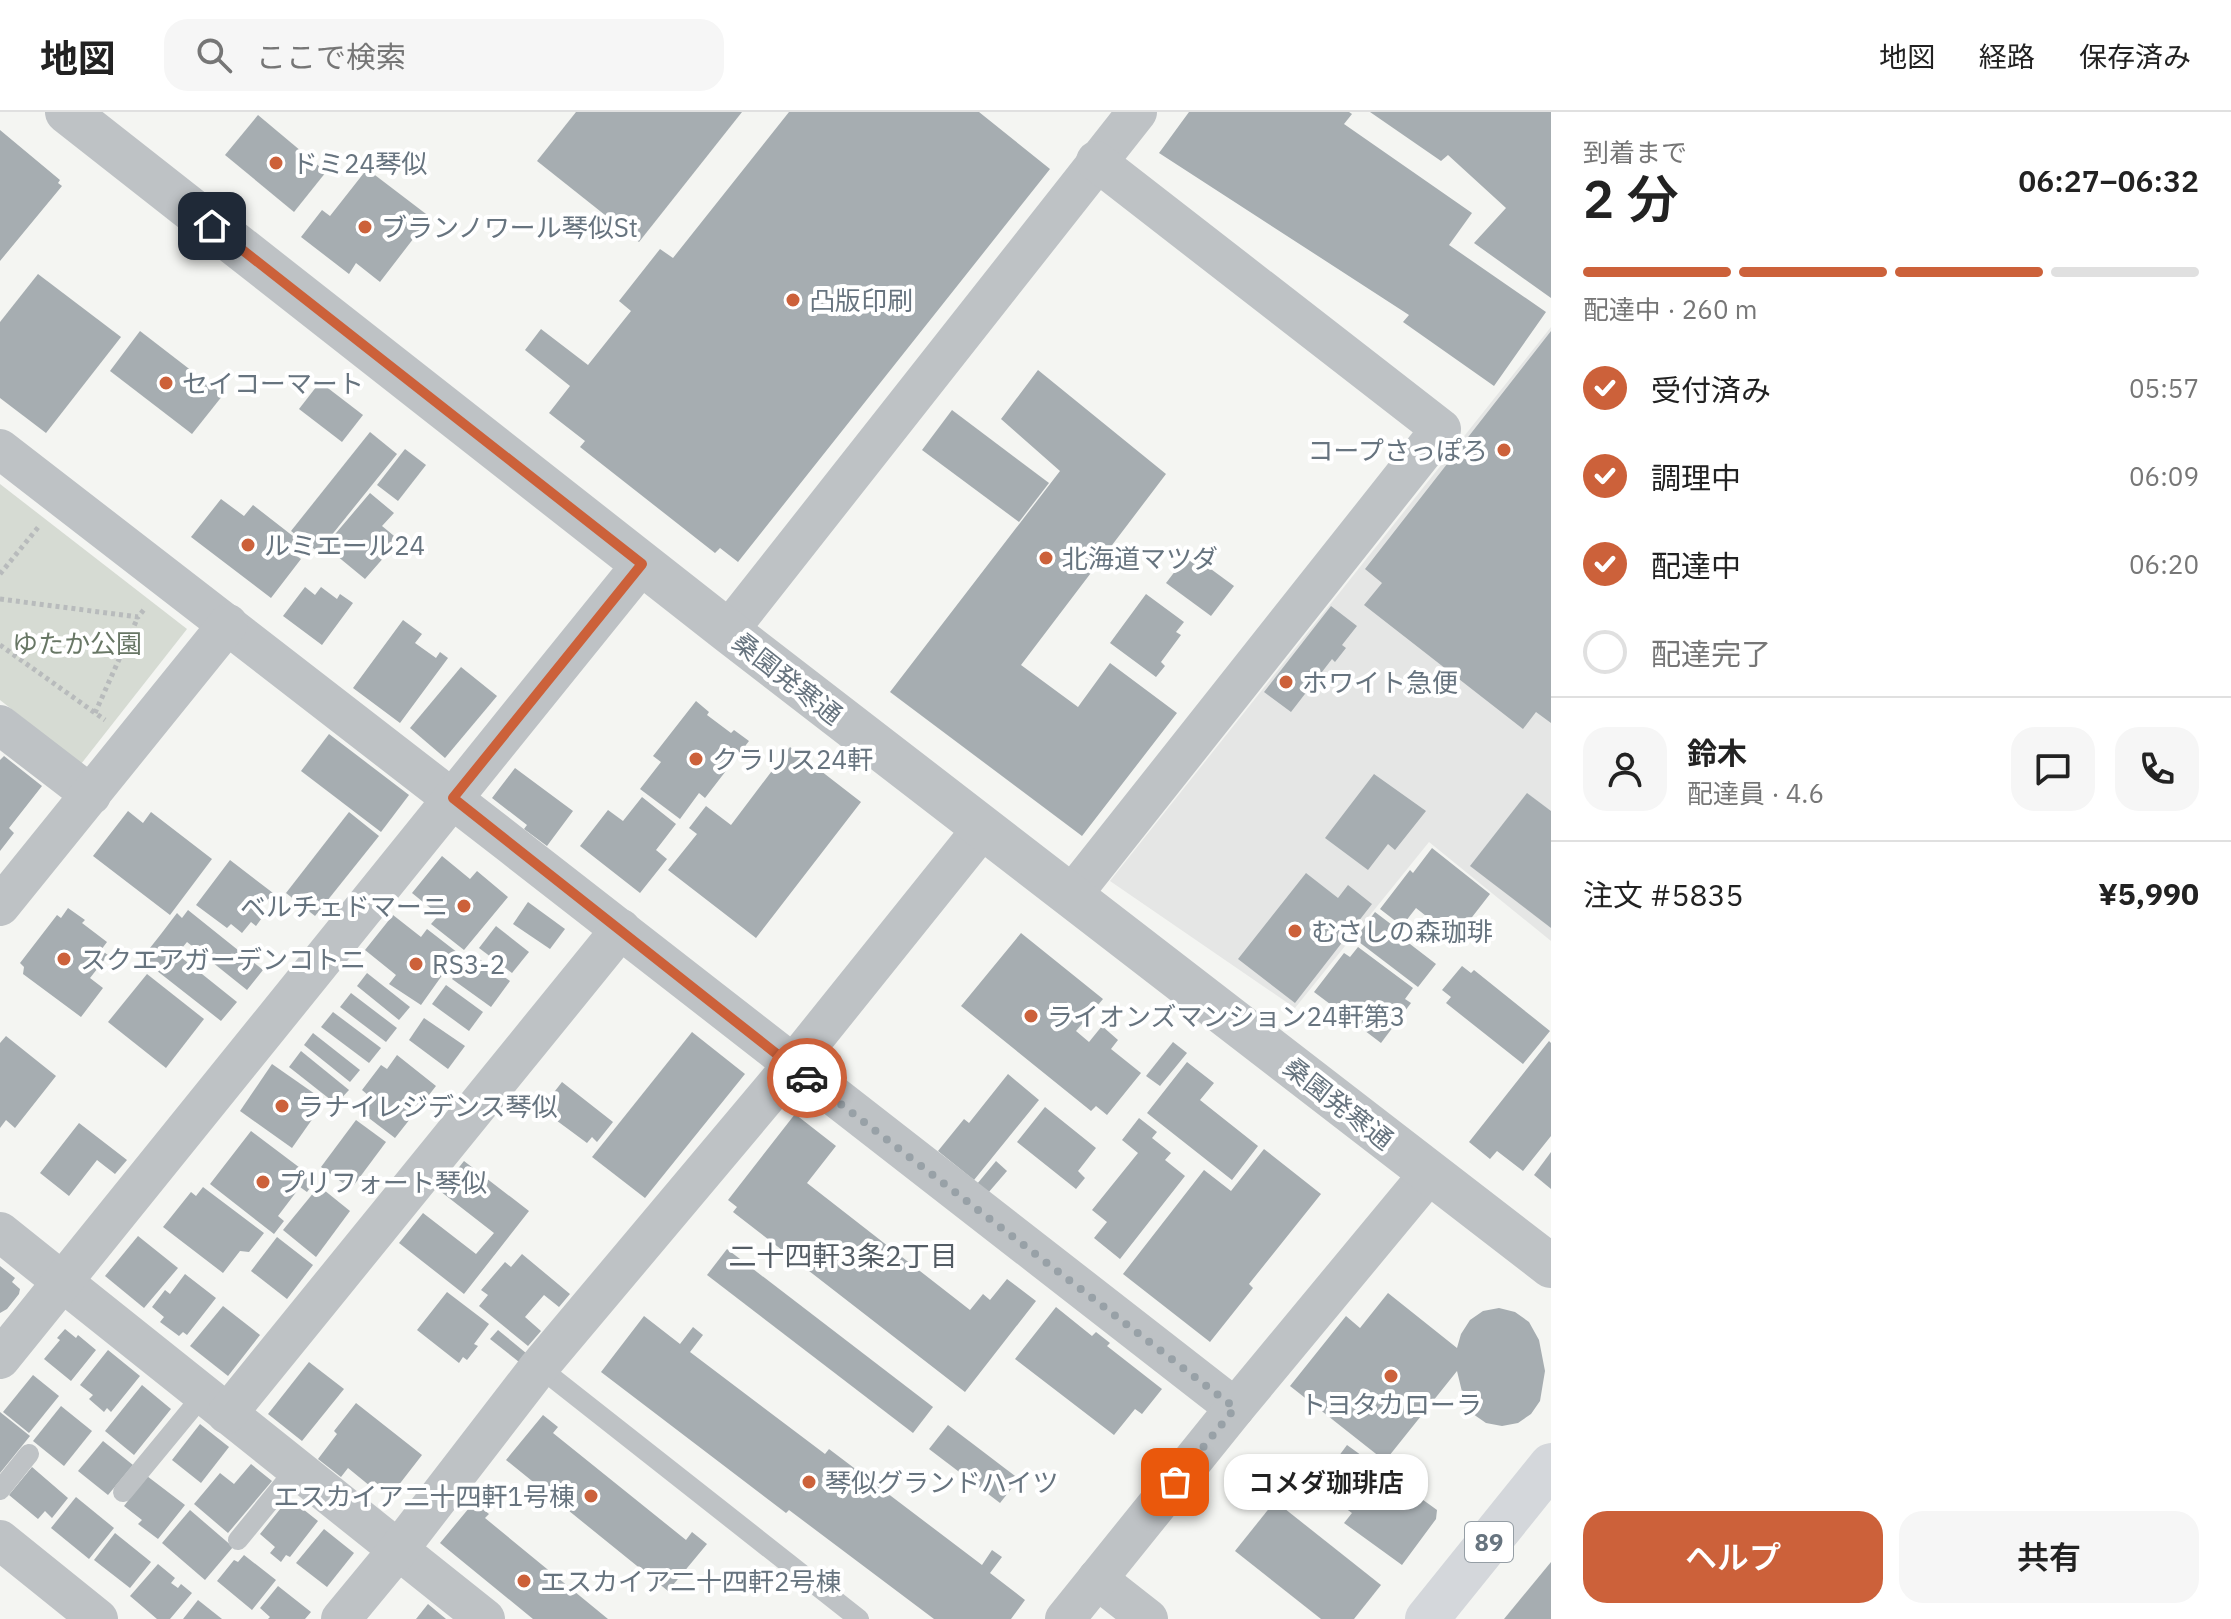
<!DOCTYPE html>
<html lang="ja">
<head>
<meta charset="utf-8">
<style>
  body { margin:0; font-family:"IBM Plex Sans","Noto Sans JP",sans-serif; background:#f6f6f6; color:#222; height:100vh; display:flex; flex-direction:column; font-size:30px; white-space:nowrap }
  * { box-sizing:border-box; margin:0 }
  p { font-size:26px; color:#767676 }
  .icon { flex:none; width:44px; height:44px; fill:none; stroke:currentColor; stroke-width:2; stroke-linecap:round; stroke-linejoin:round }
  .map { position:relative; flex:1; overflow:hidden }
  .details { display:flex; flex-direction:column; background:#fff; width:680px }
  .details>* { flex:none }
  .pin { position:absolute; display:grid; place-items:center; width:68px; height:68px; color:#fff; margin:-34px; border-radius:16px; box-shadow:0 4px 12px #0006 }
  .courier { position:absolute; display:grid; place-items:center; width:80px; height:80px; margin:-40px; border:6px solid #cc613a; border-radius:50%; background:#fff; color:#222; box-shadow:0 2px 10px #0007 }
  .bubble { position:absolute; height:56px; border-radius:24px; background:#fff; box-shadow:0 2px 6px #0004; font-size:26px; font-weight:600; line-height:56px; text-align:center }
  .overview em { font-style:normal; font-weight:600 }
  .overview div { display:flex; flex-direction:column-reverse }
  .overview { display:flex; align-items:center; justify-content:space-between; height:136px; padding:0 32px }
  h1 { font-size:52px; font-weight:600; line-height:60px }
  .bar { display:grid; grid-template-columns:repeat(4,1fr); gap:12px 8px; align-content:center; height:96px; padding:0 32px }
  .bar i { height:10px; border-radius:6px; background:#e0e0e0 }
  .bar .selected { background:#cc613a }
  .bar p { grid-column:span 4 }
  .line { display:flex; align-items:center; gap:20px; padding:0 32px; border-top:2px solid #e0e0e0 }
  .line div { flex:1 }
  .round { display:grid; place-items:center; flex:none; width:84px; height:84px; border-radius:24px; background:#f6f6f6 }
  ol { padding:0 32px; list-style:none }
  li { display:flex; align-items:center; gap:24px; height:88px }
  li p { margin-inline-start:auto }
  li .icon { padding:8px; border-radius:50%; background:#cc613a; color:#fff; stroke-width:4 }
  li:last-child { color:#767676 }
  li i { width:44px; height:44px; border:4px solid #e0e0e0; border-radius:50% }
  .action { display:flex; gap:16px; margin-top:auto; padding:16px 32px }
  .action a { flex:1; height:92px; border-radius:24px; background:#cc613a; color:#fff; font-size:32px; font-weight:600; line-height:92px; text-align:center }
  .action a+a { background:#f6f6f6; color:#222 }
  header { display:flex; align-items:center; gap:48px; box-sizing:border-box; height:112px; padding:0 40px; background:#fff; border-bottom:2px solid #e0e0e0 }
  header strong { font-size:38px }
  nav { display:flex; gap:44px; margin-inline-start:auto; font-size:28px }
  .search { width:560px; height:72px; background:#f6f6f6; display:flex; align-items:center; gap:20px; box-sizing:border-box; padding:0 28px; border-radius:24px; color:#767676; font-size:30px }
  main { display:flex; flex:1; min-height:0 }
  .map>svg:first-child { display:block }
  .built { fill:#e5e6e5 }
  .green { fill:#d6dbd3 }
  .building { fill:#a6adb1 }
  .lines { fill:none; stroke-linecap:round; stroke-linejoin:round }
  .path { stroke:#b8bbbc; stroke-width:5; stroke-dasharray:4 4; stroke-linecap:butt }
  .service { stroke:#bec2c5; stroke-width:20 }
  .minor { stroke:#bec2c5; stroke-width:40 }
  .tertiary { stroke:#bec2c5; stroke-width:44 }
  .primary { stroke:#d4d7db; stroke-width:44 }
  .done { stroke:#98a1a7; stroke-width:8; stroke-dasharray:0 14.4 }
  .route { stroke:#cc613a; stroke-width:10 }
  .poi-dot { fill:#cc613a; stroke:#fff; stroke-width:3 }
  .labels { text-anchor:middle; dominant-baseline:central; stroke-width:8; stroke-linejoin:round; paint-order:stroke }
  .shield { fill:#fff; stroke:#959ea5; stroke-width:2 }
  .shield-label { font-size:24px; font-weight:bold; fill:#67747f }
  .poi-label { font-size:26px; fill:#67747f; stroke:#fff; text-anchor:start }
  .park-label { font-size:26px; fill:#687765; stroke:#fff }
  .street-label { font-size:26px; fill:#67747f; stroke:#fff }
  .neighbourhood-label { font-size:28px; fill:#545d65; stroke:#fff }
</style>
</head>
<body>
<header>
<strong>地図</strong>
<div class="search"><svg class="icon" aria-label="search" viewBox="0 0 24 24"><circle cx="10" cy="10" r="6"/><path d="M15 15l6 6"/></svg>ここで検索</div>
<nav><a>地図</a><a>経路</a><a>保存済み</a></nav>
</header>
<main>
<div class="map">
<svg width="1551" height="1507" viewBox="0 0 1551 1507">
  <rect width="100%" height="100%" fill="#f4f5f2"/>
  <!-- built -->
  <polygon class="built" points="1551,215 1551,829 1429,730 1295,896 1110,769"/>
  <!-- green -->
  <polygon class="green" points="0,372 187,517 81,652 0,588"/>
  <!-- building -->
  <g class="building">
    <polygon points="576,0 742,0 639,130 537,49"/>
    <polygon points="789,0 979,0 1050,57 738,450 720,436 715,441 580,335 585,329 549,301 570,274 525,238 541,217 588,253 631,199 619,189 660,137 673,146"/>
    <polygon points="1189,0 1349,0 1352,2 1344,12 1472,101 1449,133 1546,200 1494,274 1403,210 1409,203 1159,41"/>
    <polygon points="1370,0 1551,0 1551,186 1474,131 1506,96 1448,43 1441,49"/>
    <polygon points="258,3 326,60 294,100 225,43"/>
    <polygon points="0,18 60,68 58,71 62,74 0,149"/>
    <polygon points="367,57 430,105 380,170 356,151 349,162 301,125 322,98 330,104"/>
    <polygon points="38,162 121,225 46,321 0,286 0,210"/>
    <polygon points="140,219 223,283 192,322 110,259"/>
    <polygon points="1551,219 1551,611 1536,600 1523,617 1364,493 1382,471 1365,457"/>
    <polygon points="1038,258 1166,362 1021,553 1078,595 1110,551 1177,601 1082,724 890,580 1060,359 1001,307"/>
    <polygon points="320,270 363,303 342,330 299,297"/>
    <polygon points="952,298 1049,371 1019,410 922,338"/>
    <polygon points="370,320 397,342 318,440 291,419"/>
    <polygon points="405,337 426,353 398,389 377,373"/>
    <polygon points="370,381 394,401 382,414 399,428 365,467 325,434"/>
    <polygon points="221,387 244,404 253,393 298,428 290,439 301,447 271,486 191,425"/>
    <polygon points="1189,441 1234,474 1211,504 1166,471"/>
    <polygon points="305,475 315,483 321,475 337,487 340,482 353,491 322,533 283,504"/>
    <polygon points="1146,482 1184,510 1176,520 1181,523 1161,550 1165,554 1156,565 1110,531"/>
    <polygon points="1331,494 1357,514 1342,533 1346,536 1335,550 1332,547 1291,600 1264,580"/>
    <polygon points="403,508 422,522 415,531 436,546 440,540 448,546 400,611 353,576"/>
    <polygon points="461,555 497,584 445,646 410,616"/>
    <polygon points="696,589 709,600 707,603 731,621 734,618 749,629 705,686 699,681 680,707 640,677 661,650 653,644"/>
    <polygon points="329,622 409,683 381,720 301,659"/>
    <polygon points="790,635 861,690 756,826 668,758 697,722 689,716 706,694 731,713"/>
    <polygon points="4,644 42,674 9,716 14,721 0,739 0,648"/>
    <polygon points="515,656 573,699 547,734 524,717 527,713 492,686"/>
    <polygon points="1374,662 1426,699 1395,738 1388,732 1368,758 1325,726"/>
    <polygon points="1527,681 1551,699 1551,816 1470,754"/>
    <polygon points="642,685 676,712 656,738 667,747 640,781 580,734 608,698 623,709"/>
    <polygon points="128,699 143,711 151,700 212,747 170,803 93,744"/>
    <polygon points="349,700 379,724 315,804 286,781"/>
    <polygon points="1432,736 1490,782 1455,827 1416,796 1402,814 1380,797 1410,758 1413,761"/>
    <polygon points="442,744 470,767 477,759 508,785 464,838 431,812 439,803 412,781"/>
    <polygon points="230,748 273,781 262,795 267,799 256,814 251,810 242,821 231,812 227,816 196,793"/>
    <polygon points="1306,761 1338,786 1348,773 1372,792 1295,891 1238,847"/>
    <polygon points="528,790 565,817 550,837 513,812"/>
    <polygon points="68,796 85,808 82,811 107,830 101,838 108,843 90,866 103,876 81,905 23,862 24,855 20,851 57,803 61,806"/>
    <polygon points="188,798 263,858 247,878 187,830 177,842 237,890 221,909 147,851 151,845 146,841 161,822 177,801 182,806"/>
    <polygon points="1375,800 1400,819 1397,822 1436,852 1418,875 1355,827"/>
    <polygon points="393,803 421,825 427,817 458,841 421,893 389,872 396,863 365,838"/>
    <polygon points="496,814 529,840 512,861 479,836"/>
    <polygon points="1021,821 1103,887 1076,919 1089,930 1102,914 1118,928 1111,937 1141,961 1107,1003 1096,994 1091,999 961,894"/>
    <polygon points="1358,835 1413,876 1405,887 1411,891 1381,931 1352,909 1350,913 1339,905 1342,901 1314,880 1344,841 1350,845"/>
    <polygon points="471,841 510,869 491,895 452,867"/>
    <polygon points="1462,854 1471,861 1474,858 1550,919 1523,952 1446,891 1451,885 1442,878"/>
    <polygon points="367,861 410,895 399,908 357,874"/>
    <polygon points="147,862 204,907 166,956 108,910"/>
    <polygon points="446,873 483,900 469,919 432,892"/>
    <polygon points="351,881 397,916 386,930 340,895"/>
    <polygon points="333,900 381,936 369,951 321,915"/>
    <polygon points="424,906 465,934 448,957 409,928"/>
    <polygon points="692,920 745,962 645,1086 592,1045"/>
    <polygon points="313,921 360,958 350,970 304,933"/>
    <polygon points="6,924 56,964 15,1016 6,1008 0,1016 0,931"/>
    <polygon points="1549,929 1551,931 1551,1024 1523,1059 1497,1039 1490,1047 1469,1030"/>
    <polygon points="1173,930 1187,941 1160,974 1146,964"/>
    <polygon points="301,939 349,978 336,992 289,955"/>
    <polygon points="397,943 436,974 395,1026 357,997 368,983 362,978 381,953 387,957"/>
    <polygon points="1187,950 1214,971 1200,988 1258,1034 1232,1068 1147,1001"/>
    <polygon points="272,952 325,989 292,1036 240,999"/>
    <polygon points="1008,962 1039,988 974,1068 938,1039 964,1007 969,1011"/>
    <polygon points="562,970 613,1010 597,1030 592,1025 587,1031 541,997"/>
    <polygon points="1045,995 1096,1036 1078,1059 1085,1066 1076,1077 1017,1030"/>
    <polygon points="795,1002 836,1034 807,1071 970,1198 983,1182 990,1188 1007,1167 1036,1189 965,1280 733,1100 737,1095 728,1088"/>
    <polygon points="1139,1006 1157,1020 1152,1026 1171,1041 1165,1048 1185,1064 1120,1147 1094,1126 1107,1110 1092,1098 1138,1041 1122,1028"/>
    <polygon points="356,1008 386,1030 351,1077 321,1055"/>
    <polygon points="79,1011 127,1048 115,1062 97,1048 69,1084 40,1061"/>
    <polygon points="251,1019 316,1068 307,1080 300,1075 278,1104 284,1109 274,1122 210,1072"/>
    <polygon points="1264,1037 1321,1082 1249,1172 1253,1176 1210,1230 1123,1162 1204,1058 1231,1079"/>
    <polygon points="1551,1040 1551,1077 1534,1063"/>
    <polygon points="464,1049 529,1099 464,1182 399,1131 423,1101 476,1142 494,1121 440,1079"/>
    <polygon points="996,1049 1007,1059 988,1081 977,1072"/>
    <polygon points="319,1074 350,1099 316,1145 283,1118"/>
    <polygon points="203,1075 264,1121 249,1140 240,1139 223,1161 163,1115 191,1080 196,1084"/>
    <polygon points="138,1124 178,1156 144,1196 105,1164"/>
    <polygon points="277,1125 313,1153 287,1187 251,1159"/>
    <polygon points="727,1137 933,1295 913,1321 707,1163"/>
    <polygon points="522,1142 570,1182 559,1195 544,1183 525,1205 541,1219 528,1234 479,1194 488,1183 481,1178 505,1150 511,1155"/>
    <polygon points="0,1154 15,1166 12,1170 20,1177 19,1182 7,1197 0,1201"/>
    <polygon points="185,1162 216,1186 187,1223 183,1220 179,1224 160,1210 164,1205 152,1195 165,1178 170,1182"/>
    <polygon points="447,1180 489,1212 474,1232 478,1234 467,1248 463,1245 459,1251 417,1218"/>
    <polygon points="1388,1181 1457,1236 1461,1222 1470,1208 1483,1199 1499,1196 1515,1200 1529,1210 1539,1228 1545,1259 1540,1289 1531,1302 1518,1311 1502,1314 1486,1311 1473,1302 1464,1288 1457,1259 1385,1349 1290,1274 1346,1204 1360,1216"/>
    <polygon points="223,1194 260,1223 228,1264 190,1234"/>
    <polygon points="1056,1195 1092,1224 1096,1220 1110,1231 1107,1234 1162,1277 1142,1302 1135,1297 1114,1323 1015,1247"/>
    <polygon points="644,1204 680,1232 693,1215 703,1223 690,1240 825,1342 829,1337 982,1453 992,1438 1002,1445 990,1461 1025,1488 1011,1507 934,1507 789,1398 786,1401 601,1260"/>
    <polygon points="65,1217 76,1226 78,1223 96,1238 71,1269 44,1247 60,1228 57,1226"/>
    <polygon points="498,1218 526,1241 519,1250 490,1227"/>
    <polygon points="108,1238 140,1264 111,1300 107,1296 104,1300 89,1287 93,1283 80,1273"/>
    <polygon points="309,1250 344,1277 302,1329 268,1302"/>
    <polygon points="33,1263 59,1284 29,1321 3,1300"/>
    <polygon points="142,1273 171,1297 134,1343 105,1319"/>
    <polygon points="356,1291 422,1343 391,1383 374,1369 370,1374 348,1356 341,1365 318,1347 337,1322 334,1319"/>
    <polygon points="61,1294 92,1319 64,1354 33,1329"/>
    <polygon points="0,1300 30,1324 0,1361"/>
    <polygon points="543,1303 558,1315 553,1321 686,1428 692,1420 707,1432 668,1479 506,1348"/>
    <polygon points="200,1312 229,1335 201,1371 172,1348"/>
    <polygon points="948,1313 1019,1367 1000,1391 929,1337"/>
    <polygon points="103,1329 133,1353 108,1383 78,1359"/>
    <polygon points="1347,1333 1437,1398 1436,1407 1402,1453 1344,1411 1352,1401 1327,1383 1332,1376 1321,1368"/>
    <polygon points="251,1352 272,1369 228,1421 194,1392 220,1361 234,1372"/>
    <polygon points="32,1355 68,1386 52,1406 45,1399 38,1407 9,1383"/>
    <polygon points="147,1364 185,1393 158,1427 138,1412 142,1408 124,1394"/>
    <polygon points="76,1385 114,1416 89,1447 51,1416"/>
    <polygon points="289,1386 318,1409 290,1445 286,1443 281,1450 270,1441 275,1435 260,1422"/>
    <polygon points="1275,1389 1381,1473 1354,1507 1321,1507 1235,1439"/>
    <polygon points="474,1390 489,1402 485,1406 608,1507 533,1507 440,1431"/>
    <polygon points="190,1398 233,1435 205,1468 162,1431"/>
    <polygon points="324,1417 354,1441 327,1475 296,1451"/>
    <polygon points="115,1421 151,1450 130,1476 94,1448"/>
    <polygon points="244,1443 276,1468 252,1498 217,1469 234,1448 238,1450"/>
    <polygon points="1551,1450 1551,1507 1504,1507"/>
    <polygon points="158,1452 175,1466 171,1471 178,1476 181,1472 192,1481 170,1507 157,1507 130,1484"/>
    <polygon points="278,1474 311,1500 305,1507 268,1507 270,1505 260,1496"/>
    <polygon points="198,1488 222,1507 183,1507"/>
    <polygon points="428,1492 446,1507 416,1507"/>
  </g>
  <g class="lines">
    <!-- path -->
    <g class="path">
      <polyline points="0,462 40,413"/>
      <polyline points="0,487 138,505 146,495"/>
      <polyline points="0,533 105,608"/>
      <polyline points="95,601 138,505"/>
    </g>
    <!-- service -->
    <g class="service">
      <polyline points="539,1255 859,1507"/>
      <polyline points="0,1378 29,1342"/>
      <polyline points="123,1380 203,1283"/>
      <polyline points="238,1428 296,1357"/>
    </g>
    <!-- minor -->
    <g class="minor">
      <path d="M0 337C414 654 822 977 1235 1296"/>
      <polyline points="728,519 1137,0"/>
      <polyline points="0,613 91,683"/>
      <polyline points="1071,784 1441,317 1096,49"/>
      <polyline points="0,794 228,512"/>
      <polyline points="0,1120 485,1507"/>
      <polyline points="0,1247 642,452"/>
      <polyline points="227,1302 621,817"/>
      <polyline points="0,1428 98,1507"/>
      <polyline points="1097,1467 1148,1507"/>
      <polyline points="341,1507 398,1438 539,1255 792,954 983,716"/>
      <polyline points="1065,1507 1235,1296 1429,1062"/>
    </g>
    <!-- tertiary -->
    <polyline class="tertiary" points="67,0 728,519 1551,1154"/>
    <!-- primary -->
    <polyline class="primary" points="1427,1507 1551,1353"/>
  </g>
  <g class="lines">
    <!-- done -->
    <polyline class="done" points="807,966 1235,1296 1175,1370"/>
    <!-- route -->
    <polyline class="route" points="212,114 642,452 453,686 807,966"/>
  </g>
  <!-- markers -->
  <g class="poi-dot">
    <circle cx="276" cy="51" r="8"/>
    <circle cx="365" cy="115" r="8"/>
    <circle cx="793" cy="188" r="8"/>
    <circle cx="166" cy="271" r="8"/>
    <circle cx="1504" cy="338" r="8"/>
    <circle cx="248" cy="433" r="8"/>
    <circle cx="1046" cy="446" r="8"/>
    <circle cx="1286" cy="570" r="8"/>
    <circle cx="696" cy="647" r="8"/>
    <circle cx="464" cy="794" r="8"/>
    <circle cx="1295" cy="819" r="8"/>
    <circle cx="64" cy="847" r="8"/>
    <circle cx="416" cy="852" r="8"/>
    <circle cx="1031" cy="904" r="8"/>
    <circle cx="282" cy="994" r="8"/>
    <circle cx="263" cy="1070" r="8"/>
    <circle cx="1391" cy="1264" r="8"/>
    <circle cx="809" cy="1370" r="8"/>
    <circle cx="591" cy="1384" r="8"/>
    <circle cx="524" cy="1469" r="8"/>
  </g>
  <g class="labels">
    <!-- shield labels -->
    <rect class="shield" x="1465" y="1410" width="48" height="40" rx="6"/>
    <g class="shield-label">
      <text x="1489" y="1430">89</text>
    </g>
    <!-- poi labels -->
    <g class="poi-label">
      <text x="292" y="51">ドミ24琴似</text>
      <text x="381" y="115">ブランノワール琴似St</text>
      <text x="809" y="188">凸版印刷</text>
      <text x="182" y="271">セイコーマート</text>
      <text x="1488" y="338" text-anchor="end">コープさっぽろ</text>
      <text x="264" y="433">ルミエール24</text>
      <text x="1062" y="446">北海道マツダ</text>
      <text x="1302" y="570">ホワイト急便</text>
      <text x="712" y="647">クラリス24軒</text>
      <text x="448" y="794" text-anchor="end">ベルチェドマーニ</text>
      <text x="1311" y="819">むさしの森珈琲</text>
      <text x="80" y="847">スクエアガーデンコトニ</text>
      <text x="432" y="852">RS3-2</text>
      <text x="1047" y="904">ライオンズマンション24軒第3</text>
      <text x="298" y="994">ラナイレジデンス琴似</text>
      <text x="279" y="1070">プリフォート琴似</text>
      <text x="1391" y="1292" text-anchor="middle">トヨタカローラ</text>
      <text x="825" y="1370">琴似グランドハイツ</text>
      <text x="575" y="1384" text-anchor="end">エスカイア二十四軒1号棟</text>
      <text x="540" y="1469">エスカイア二十四軒2号棟</text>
    </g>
    <!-- park labels -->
    <g class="park-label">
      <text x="77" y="531">ゆたか公園</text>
    </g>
    <!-- street labels -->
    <g class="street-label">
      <text transform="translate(788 566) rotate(38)">桑園発寒通</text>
      <text transform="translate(1339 991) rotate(38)">桑園発寒通</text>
    </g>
    <!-- neighbourhood labels -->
    <g class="neighbourhood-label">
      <text x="843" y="1143">二十四軒3条2丁目</text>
    </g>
  </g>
</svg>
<div class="pin" style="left:1175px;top:1370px;background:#ea580c"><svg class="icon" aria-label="bag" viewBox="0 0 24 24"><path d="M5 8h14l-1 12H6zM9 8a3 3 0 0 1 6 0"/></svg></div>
<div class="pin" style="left:212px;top:114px;background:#1f2937"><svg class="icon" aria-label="home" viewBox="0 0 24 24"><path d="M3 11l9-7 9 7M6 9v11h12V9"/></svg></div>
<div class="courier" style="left:807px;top:966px"><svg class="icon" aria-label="car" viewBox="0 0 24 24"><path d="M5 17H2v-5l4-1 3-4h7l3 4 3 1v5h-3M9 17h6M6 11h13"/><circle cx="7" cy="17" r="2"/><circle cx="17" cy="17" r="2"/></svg></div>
<div class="bubble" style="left:1224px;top:1342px;width:204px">コメダ珈琲店</div>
</div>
<section class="details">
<div class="overview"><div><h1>2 分</h1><p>到着まで</p></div><em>06:27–06:32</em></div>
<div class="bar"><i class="selected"></i><i class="selected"></i><i class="selected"></i><i></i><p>配達中 · 260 m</p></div>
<ol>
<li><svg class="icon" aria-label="check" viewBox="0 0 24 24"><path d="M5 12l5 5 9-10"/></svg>受付済み<p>05:57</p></li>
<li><svg class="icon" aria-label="check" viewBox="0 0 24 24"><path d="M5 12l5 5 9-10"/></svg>調理中<p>06:09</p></li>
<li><svg class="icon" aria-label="check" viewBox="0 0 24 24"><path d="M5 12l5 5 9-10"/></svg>配達中<p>06:20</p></li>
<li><i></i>配達完了</li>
</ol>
<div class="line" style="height:144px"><a class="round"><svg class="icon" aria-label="person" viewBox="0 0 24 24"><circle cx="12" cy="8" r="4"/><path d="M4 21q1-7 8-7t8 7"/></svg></a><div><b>鈴木</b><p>配達員 · 4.6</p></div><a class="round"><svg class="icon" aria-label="chat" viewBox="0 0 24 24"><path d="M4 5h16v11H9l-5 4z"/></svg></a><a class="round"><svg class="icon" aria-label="phone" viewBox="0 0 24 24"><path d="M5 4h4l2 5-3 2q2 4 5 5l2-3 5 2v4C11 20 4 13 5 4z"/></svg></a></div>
<div class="line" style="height:104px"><div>注文 #5835</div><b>¥5,990</b></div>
<div class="action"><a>ヘルプ</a><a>共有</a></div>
</section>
</main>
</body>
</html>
